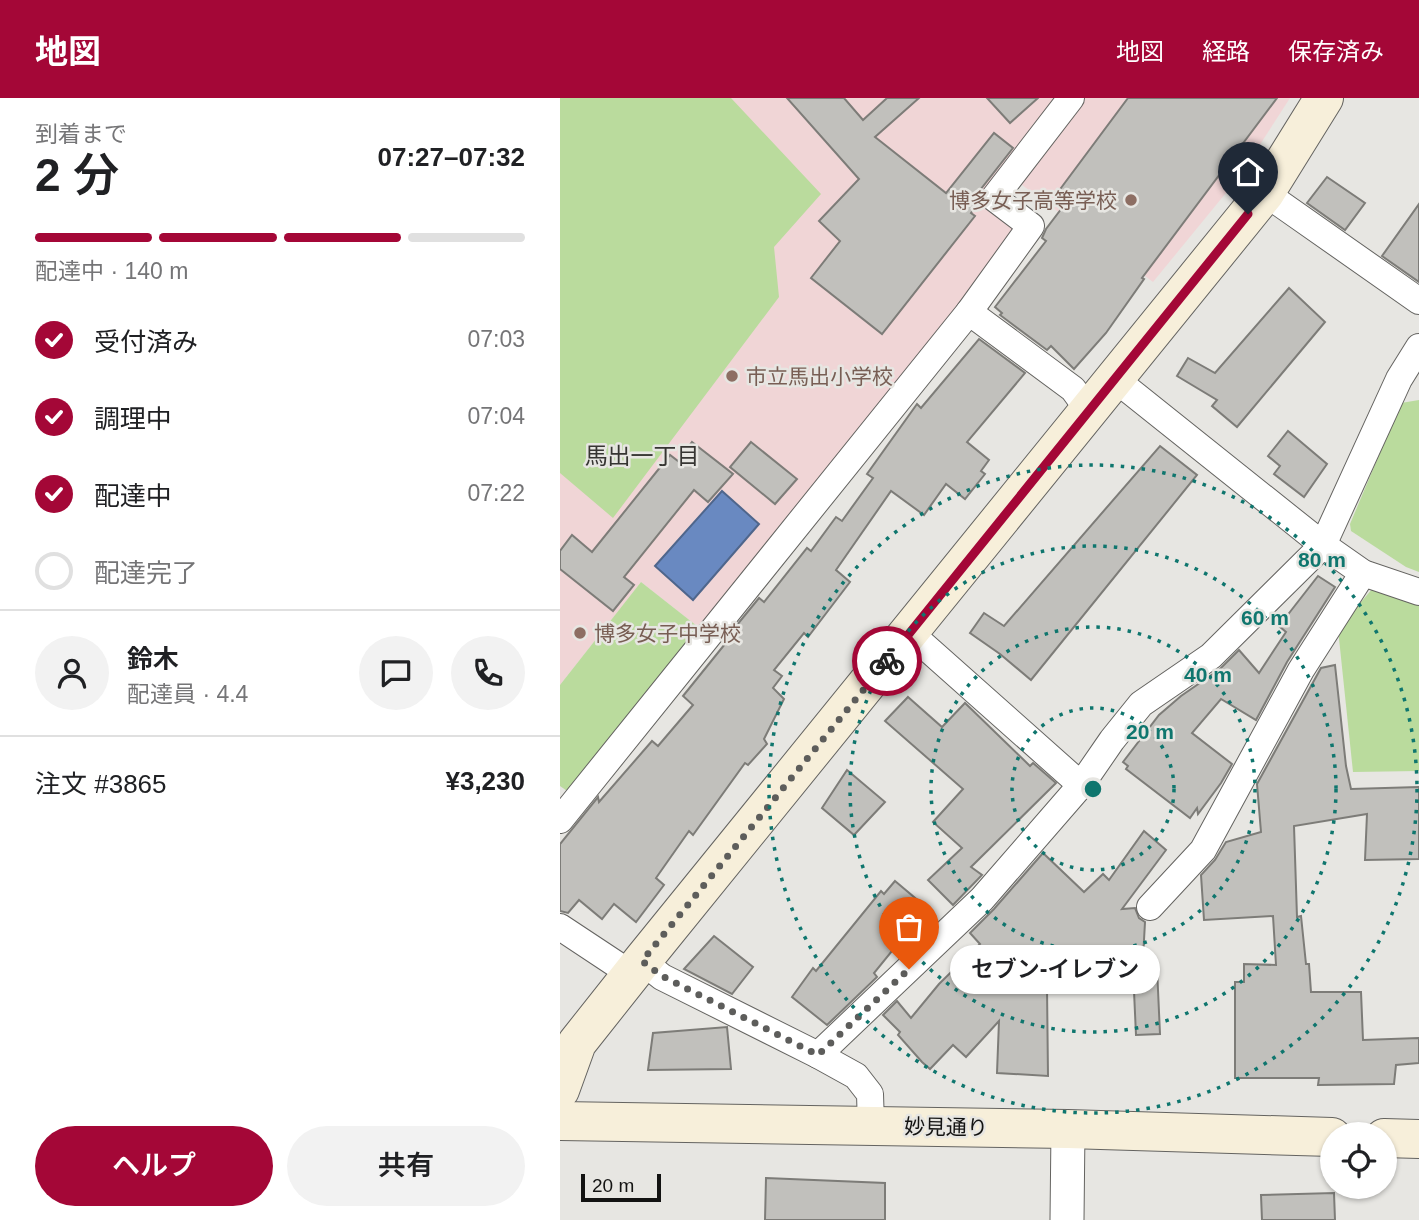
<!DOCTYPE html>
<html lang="ja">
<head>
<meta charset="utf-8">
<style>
  body { margin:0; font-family:Arial,"Noto Sans JP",sans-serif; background:#f2f2f2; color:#202124; height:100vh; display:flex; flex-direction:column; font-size:26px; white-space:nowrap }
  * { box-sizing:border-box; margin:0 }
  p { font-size:23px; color:#757577 }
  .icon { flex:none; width:38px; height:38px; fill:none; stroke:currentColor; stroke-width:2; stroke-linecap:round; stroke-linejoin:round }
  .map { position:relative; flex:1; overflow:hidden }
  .side { display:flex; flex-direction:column; background:#fff; width:560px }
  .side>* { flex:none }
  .controls { position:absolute; left:760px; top:1024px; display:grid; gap:14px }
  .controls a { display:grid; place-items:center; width:77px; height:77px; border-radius:50%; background:#fff; box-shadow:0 2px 5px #0004; font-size:35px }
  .scale { position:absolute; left:21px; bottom:18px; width:80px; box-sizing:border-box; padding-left:7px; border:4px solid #131312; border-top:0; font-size:19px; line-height:24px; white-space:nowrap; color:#131312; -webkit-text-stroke:5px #e7e6e2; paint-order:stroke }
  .pin { position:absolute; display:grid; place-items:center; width:60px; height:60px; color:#fff; margin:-72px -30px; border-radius:50% 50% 50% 0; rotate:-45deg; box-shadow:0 0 7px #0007 }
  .pin .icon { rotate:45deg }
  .courier { position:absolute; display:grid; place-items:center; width:70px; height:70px; margin:-35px; border:5px solid #a40737; border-radius:50%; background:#fff; color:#222; box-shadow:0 2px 9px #0007 }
  .bubble { position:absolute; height:49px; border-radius:24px; background:#fff; box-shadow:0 2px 5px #0004; font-size:23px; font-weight:600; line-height:49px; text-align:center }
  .head em { font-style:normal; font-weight:600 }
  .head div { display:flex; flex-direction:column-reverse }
  .head { display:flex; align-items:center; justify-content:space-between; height:119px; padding:0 35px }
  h1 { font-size:46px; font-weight:600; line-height:52px }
  .bar { display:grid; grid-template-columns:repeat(4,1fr); gap:10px 7px; align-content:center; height:84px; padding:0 35px }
  .bar i { height:9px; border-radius:5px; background:#e0e0e0 }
  .bar .selected { background:#a40737 }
  .bar p { grid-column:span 4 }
  .line { display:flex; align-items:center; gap:18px; padding:0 35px; border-top:2px solid #e0e0e0 }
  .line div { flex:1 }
  .round { display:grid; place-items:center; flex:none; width:74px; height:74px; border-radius:37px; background:#f2f2f2 }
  ol { padding:0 35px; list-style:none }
  li { display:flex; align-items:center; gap:21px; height:77px }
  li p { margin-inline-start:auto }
  li .icon { padding:7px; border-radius:50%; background:#a40737; color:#fff; stroke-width:4 }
  li:last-child { color:#757577 }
  li i { width:38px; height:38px; border:4px solid #e0e0e0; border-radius:50% }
  .cta { display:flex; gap:14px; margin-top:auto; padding:14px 35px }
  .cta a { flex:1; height:80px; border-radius:42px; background:#a40737; color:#fff; font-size:28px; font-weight:600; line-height:80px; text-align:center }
  .cta a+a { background:#f2f2f2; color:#202124 }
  header { display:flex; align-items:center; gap:42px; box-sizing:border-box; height:98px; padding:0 35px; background:#a40737; color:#fff }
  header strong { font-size:33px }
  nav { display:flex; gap:38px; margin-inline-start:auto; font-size:24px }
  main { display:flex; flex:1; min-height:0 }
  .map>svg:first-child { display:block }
  .education { fill:#f0d5d6 }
  .green { fill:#badb9d }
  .water { fill:#6989c1; stroke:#4f668c; stroke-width:2 }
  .building { fill:#c1c0bc; stroke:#7d7c78; stroke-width:2 }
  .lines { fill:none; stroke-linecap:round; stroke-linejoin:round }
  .minor-casing { stroke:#646360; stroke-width:28 }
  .tertiary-casing { stroke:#646360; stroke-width:35 }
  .secondary-casing { stroke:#646360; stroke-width:40 }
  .minor { stroke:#fff; stroke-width:26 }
  .tertiary { stroke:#fff; stroke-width:33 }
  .secondary { stroke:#f7efda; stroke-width:38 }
  .done { stroke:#5d5d5b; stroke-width:7; stroke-dasharray:0 12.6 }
  .route { stroke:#a40737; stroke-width:9 }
  .ring { fill:none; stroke:#0f766e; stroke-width:3.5; stroke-dasharray:3.5 7 }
  .education-dot { fill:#8d6e63; stroke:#e7e6e2; stroke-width:2.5 }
  .labels { text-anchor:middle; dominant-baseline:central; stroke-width:5; stroke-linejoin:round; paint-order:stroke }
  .education-label { font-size:21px; fill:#785e54; stroke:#e7e6e2; text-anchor:start }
  .street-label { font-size:21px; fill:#131312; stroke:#e7e6e2 }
  .neighbourhood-label { font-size:23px; fill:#363532; stroke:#e7e6e2 }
  .centre { fill:#0f766e; stroke:#e7e6e2; stroke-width:3.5 }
  .ring-label { font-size:21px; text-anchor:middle; font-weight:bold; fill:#0f766e; stroke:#e7e6e2; stroke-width:5; stroke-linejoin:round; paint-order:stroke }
</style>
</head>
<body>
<header>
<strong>地図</strong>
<nav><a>地図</a><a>経路</a><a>保存済み</a></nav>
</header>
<main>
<section class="side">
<div class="head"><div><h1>2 分</h1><p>到着まで</p></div><em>07:27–07:32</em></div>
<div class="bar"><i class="selected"></i><i class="selected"></i><i class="selected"></i><i></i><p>配達中 · 140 m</p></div>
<ol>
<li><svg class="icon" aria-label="check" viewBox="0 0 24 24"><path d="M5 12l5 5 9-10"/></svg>受付済み<p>07:03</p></li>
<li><svg class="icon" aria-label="check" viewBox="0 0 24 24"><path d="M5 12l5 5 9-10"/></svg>調理中<p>07:04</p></li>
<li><svg class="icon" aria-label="check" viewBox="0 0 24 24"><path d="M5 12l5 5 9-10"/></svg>配達中<p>07:22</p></li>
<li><i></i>配達完了</li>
</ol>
<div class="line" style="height:126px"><a class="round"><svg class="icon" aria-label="person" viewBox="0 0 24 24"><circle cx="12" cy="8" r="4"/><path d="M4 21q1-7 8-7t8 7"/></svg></a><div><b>鈴木</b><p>配達員 · 4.4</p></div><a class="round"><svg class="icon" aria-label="chat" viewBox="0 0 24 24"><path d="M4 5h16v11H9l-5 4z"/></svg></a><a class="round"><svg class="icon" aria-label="phone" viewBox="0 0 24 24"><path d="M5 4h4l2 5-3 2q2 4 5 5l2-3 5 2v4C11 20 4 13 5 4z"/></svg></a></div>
<div class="line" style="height:91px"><div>注文 #3865</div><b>¥3,230</b></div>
<div class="cta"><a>ヘルプ</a><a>共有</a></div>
</section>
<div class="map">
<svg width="859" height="1122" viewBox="0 0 859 1122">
  <rect width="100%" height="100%" fill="#e7e6e2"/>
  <!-- education -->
  <g class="education">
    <polygon points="0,0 504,0 428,104 459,134 142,532 81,484 0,587"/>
    <polygon points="518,0 730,0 679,79 593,184 454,81"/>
  </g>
  <!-- green -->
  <g class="green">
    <polygon points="0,0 171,0 261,96 214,149 219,199 53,420 0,375"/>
    <polygon points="859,302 859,474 846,469 791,433 790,426 841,305"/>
    <polygon points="81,484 142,532 10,695 0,688 0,587"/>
    <polygon points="813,490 859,500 859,673 793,674 778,531"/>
  </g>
  <!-- water -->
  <polygon class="water" points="162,393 199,426 133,502 95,468"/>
  <!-- building -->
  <g class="building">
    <polygon points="227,0 284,0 303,22 327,0 359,0 315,39 386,95 434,35 453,50 421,91 419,104 411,115 415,118 322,236 251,180 280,143 259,123 299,81"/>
    <polygon points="427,0 478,0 450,25"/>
    <polygon points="568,0 717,0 582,180 584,181 546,235 514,271 491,248 487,252 440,217 442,215 435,209 486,143 482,140 486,131 508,102 498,94"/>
    <polygon points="767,79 805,105 785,132 747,105"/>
    <polygon points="859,106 859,184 822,158"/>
    <polygon points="729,190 765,224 677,329 652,308 657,302 617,278 628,260 655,275"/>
    <polygon points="419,241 465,275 407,344 429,362 421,373 425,376 405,401 386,386 364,417 331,393 276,472 290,484 248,539 244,535 214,572 222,578 213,590 224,601 204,641 207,646 188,667 185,665 133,737 129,733 96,780 104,787 76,824 54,806 42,821 19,802 8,815 0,813 0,746 38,699 39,704 92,643 98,648 133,607 123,598 165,546 163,544 199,500 204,504 247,450 251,453 276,419 282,423 313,380 307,376 357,306 361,310"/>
    <polygon points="728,333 767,366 744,399 714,376 720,368 708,358"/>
    <polygon points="132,344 173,376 148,404 134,392 64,479 74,487 53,513 0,471 0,453 12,437 32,454 110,357 118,363"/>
    <polygon points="191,344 237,381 215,406 170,369"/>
    <polygon points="600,348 637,377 471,582 440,556 410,535 424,515 444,528"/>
    <polygon points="758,478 775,489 727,564 696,622 661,601 632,635 672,666 661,685 638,716 637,710 630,720 566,671 568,668 563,664 599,617 621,598 660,571 679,552 699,575 726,534 719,528"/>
    <polygon points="775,567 786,668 791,691 859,689 859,761 805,762 807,716 734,728 737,819 741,818 746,866 749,866 751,894 801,894 803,942 859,940 859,965 836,967 834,986 758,987 759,980 675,980 675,884 684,884 684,866 716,867 713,818 644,822 641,777 655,762 666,744 701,734 697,686 761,570"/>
    <polygon points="348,599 382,629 405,605 470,668 473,665 496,685 411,769 422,777 393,807 368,782 402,750 373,724 403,691 325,623"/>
    <polygon points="287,672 325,704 294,737 262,710"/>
    <polygon points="584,733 606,752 562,811 575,810 579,820 585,824 583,860 550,890 519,860 487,890 488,978 437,975 439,923 406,959 393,947 370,971 362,964 338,937 340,934 323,917 337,903 351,920 379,886 420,846 410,835 434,811 483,755 524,794 543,776 549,782"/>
    <polygon points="335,783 367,810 314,875 317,879 267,927 232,899 253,870 256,873 321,793 324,796"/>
    <polygon points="154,838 193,869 172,896 124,871"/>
    <polygon points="597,870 600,936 576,937 573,871"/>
    <polygon points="167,929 171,971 88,972 93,935"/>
    <polygon points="206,1080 325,1085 325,1122 205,1122"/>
    <polygon points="774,1095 775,1122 702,1122 701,1097"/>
  </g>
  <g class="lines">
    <defs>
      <g id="minor">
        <polyline points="705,95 859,203"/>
        <polyline points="409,214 471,128 434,100 511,0"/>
        <polyline points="555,281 763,447 803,475 859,494"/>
        <polyline points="350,535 521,687 552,642 581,606 651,558 763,447 839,281 859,249"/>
        <polyline points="0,722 409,214 513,291 529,313"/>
        <polyline points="590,809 643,752 741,572 803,475"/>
        <polyline points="0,829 71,876"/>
        <polyline points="82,863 102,879 258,957"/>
        <polyline points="311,1028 310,996 296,978 258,957 422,801 521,687"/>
      </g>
      <polyline id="tertiary" points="507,1122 508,1031"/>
      <g id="secondary">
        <polyline points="0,992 17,945 82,863 705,95 764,0"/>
        <polyline points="0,1023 508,1031 772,1039"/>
        <polyline points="824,1040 859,1041"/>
      </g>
    </defs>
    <!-- minor casing -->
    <use href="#minor" class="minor-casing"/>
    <!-- tertiary casing -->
    <use href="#tertiary" class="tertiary-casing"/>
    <!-- secondary casing -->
    <use href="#secondary" class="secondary-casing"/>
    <!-- minor -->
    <use href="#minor" class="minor"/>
    <!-- tertiary -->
    <use href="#tertiary" class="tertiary"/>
    <!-- secondary -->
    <use href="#secondary" class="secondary"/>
  </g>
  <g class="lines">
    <!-- done -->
    <polyline class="done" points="327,563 82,863 102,878 258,957 349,871"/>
    <!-- route -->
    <polyline class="route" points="327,563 688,116"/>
  </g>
  <!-- distance rings -->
  <g class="ring">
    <circle cx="533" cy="691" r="81"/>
    <circle cx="533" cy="691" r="162"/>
    <circle cx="533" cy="691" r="243"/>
    <circle cx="533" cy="691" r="324"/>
  </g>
  <!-- markers -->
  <g class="education-dot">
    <circle cx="571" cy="102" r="7"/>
    <circle cx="172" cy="278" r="7"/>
    <circle cx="20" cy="535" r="7"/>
  </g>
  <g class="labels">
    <!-- education labels -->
    <g class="education-label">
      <text x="557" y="102" text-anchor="end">博多女子高等学校</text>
      <text x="186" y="278">市立馬出小学校</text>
      <text x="34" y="535">博多女子中学校</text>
    </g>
    <!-- street labels -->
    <g class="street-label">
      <text transform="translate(386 1029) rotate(1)">妙見通り</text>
    </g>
    <!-- neighbourhood labels -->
    <g class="neighbourhood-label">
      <text x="82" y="358">馬出一丁目</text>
    </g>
  </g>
  <circle cx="533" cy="691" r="10" class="centre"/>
  <g class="ring-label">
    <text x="762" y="469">80 m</text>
    <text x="705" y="527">60 m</text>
    <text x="648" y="584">40 m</text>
    <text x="590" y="641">20 m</text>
  </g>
</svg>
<div class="controls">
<a><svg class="icon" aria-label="locate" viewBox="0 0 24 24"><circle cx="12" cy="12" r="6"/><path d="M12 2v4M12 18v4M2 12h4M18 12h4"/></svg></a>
</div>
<div class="scale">20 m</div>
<div class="pin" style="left:349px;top:871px;background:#ea580c"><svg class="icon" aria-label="bag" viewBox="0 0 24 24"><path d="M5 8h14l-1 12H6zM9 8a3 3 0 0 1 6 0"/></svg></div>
<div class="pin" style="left:688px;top:116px;background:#1f2937"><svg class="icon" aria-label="home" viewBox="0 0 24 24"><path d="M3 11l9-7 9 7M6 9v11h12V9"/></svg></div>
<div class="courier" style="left:327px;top:563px"><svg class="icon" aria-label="bike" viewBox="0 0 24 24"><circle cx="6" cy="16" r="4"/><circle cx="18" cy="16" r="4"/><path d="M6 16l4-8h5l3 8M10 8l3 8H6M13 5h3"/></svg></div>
<div class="bubble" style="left:390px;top:847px;width:210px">セブン-イレブン</div>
</div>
</main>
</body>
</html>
